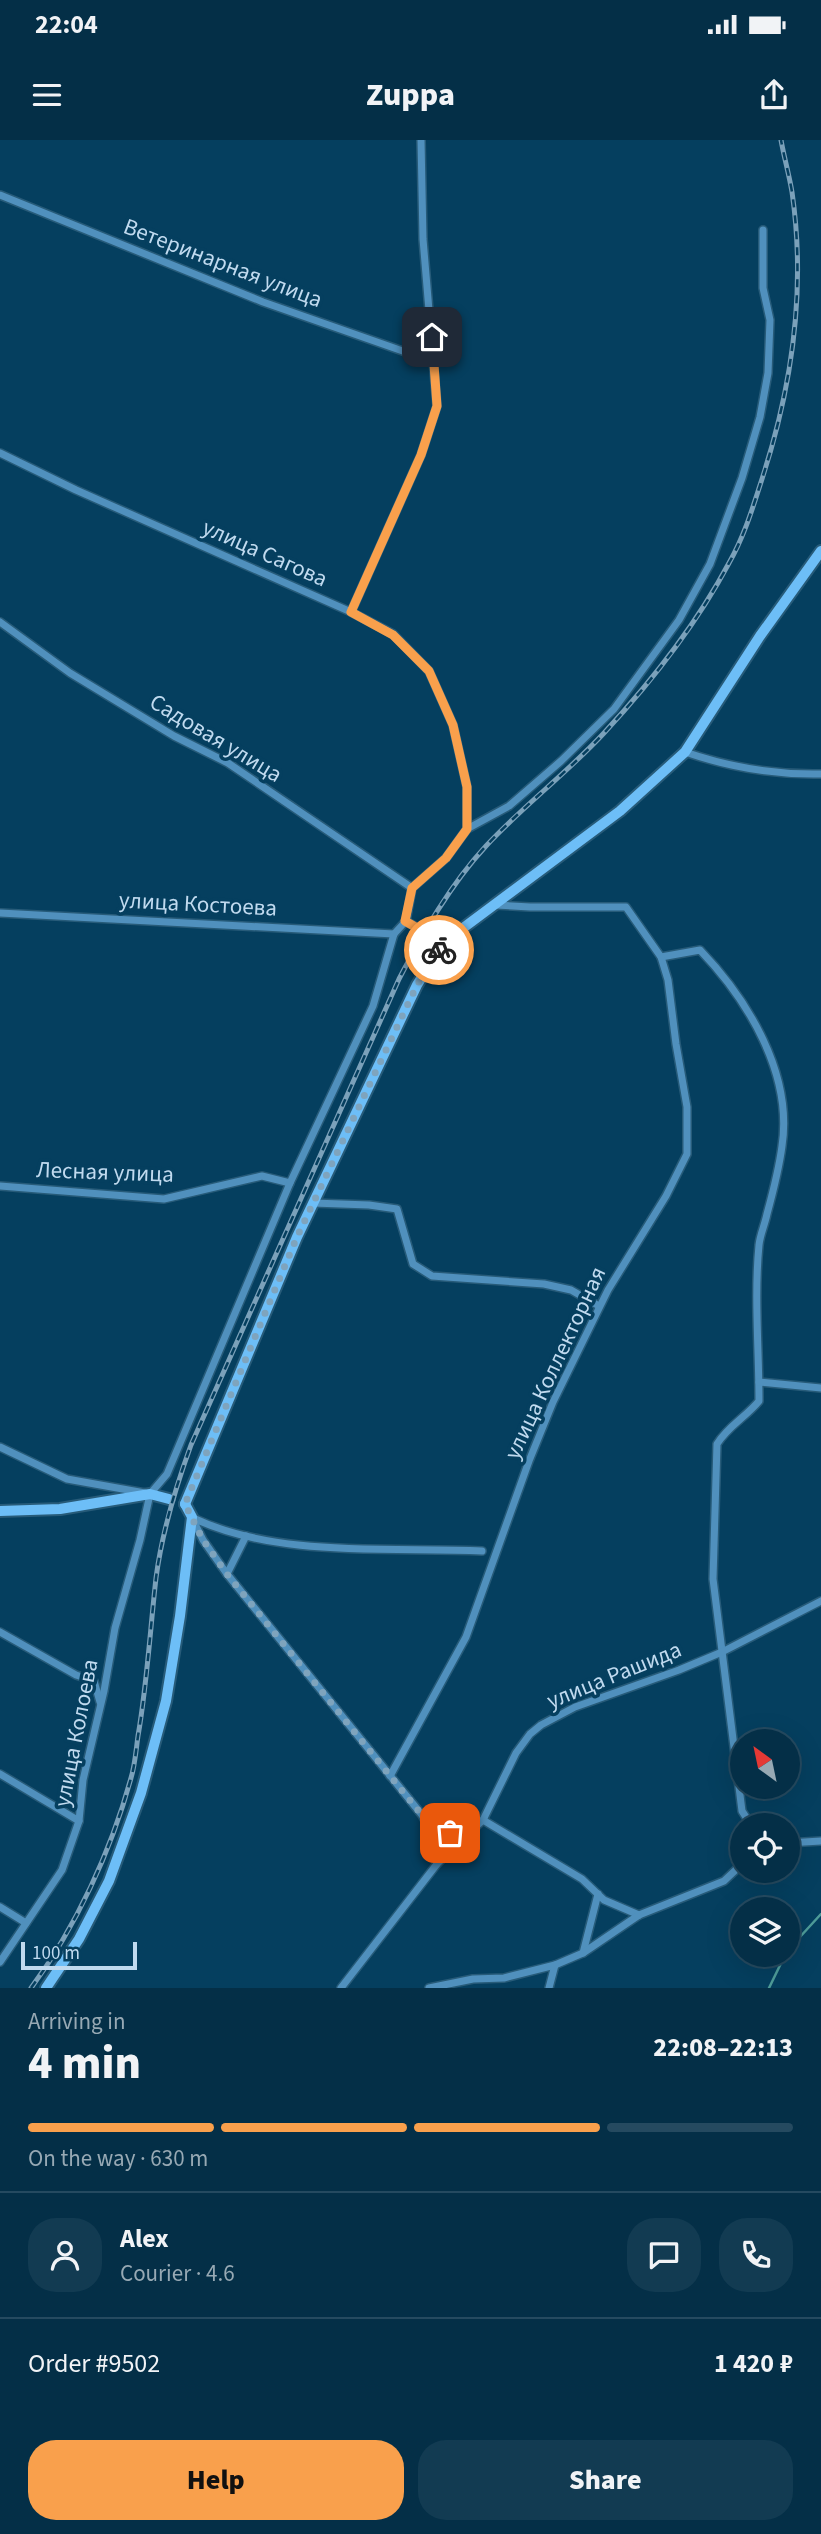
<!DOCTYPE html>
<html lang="en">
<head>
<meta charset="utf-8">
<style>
  body { margin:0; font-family:"Source Sans 3",sans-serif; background:#123b52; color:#f1f3f6; height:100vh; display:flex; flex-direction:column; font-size:26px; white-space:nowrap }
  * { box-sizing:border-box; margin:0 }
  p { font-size:23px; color:#97a9b4 }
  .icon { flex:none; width:38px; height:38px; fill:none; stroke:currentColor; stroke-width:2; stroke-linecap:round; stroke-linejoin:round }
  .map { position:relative; height:1848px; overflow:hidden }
  .panel { display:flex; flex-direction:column; background:#042f47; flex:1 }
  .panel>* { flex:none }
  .needle { width:46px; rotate:327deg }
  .tools { position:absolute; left:730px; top:1589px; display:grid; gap:14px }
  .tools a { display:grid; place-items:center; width:70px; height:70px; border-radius:50%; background:#042f47; box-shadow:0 7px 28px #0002,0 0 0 2px #254a60; font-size:35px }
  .scale { position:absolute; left:21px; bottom:18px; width:116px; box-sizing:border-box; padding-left:7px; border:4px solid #c0daef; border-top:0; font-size:19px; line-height:24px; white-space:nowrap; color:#c0daef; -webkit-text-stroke:5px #053f5f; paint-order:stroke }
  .pin { position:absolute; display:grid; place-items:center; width:60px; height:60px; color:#fff; margin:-30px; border-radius:14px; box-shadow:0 4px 10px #0006 }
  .courier { position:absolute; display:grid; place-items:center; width:70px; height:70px; margin:-35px; border:5px solid #f9a04c; border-radius:50%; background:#fff; color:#222; box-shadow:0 2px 9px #0007 }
  .head em { font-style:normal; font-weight:800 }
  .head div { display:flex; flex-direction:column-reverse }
  .head { display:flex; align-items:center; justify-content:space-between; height:119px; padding:0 28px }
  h1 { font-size:46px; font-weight:800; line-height:52px }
  .bar { display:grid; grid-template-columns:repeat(4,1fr); gap:10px 7px; align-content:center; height:84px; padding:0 28px }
  .bar i { height:9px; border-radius:5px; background:#254a60 }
  .bar .on { background:#f9a04c }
  .bar p { grid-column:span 4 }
  .line { display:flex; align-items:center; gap:18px; padding:0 28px; border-top:2px solid #254a60 }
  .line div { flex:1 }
  .round { display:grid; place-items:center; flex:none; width:74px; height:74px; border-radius:28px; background:#123b52 }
  .cta { display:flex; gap:14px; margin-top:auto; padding:14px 28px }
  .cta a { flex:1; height:80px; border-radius:28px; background:#f9a04c; color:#111; font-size:28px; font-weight:800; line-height:80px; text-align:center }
  .cta a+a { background:#123b52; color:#f1f3f6 }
  .status { display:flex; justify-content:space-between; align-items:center; height:49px; padding:0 35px; background:#042f47; direction:ltr }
  .status svg { height:19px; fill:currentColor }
  header { display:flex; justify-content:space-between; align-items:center; height:91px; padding:0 28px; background:#042f47; font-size:32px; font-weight:800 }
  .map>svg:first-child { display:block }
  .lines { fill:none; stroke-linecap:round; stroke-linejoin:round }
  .stream { stroke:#4e9c99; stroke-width:2.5 }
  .street-casing { stroke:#275b79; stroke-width:10 }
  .secondary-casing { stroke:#275b79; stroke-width:14 }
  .street { stroke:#5090bd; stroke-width:7 }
  .secondary { stroke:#6dbef7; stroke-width:10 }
  .rail-casing { stroke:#7ba1ba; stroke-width:5 }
  .rail { stroke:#053f5f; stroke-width:2.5; stroke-dasharray:8; stroke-linecap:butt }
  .done { stroke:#7fa4bd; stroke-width:7; stroke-dasharray:0 12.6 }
  .route { stroke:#f9a04c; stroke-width:9 }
  .labels { text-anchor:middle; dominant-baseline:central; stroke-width:7; stroke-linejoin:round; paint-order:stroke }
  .street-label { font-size:23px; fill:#c0daef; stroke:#053f5f }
</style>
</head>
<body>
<div class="status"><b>22:04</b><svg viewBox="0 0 49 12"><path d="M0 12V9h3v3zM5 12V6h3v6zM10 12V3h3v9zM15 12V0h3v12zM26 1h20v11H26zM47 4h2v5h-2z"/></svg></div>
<header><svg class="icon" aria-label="menu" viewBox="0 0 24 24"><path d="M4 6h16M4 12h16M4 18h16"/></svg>Zuppa<svg class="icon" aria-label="share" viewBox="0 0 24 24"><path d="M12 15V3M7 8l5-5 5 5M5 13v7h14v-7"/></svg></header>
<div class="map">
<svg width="821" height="1848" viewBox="0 0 821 1848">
  <rect width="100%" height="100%" fill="#053f5f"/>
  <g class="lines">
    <!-- stream -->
    <g class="stream">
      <polyline points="788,1810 821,1774"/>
      <polyline points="769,1848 785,1815"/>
    </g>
    <defs>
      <g id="street">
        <polyline points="0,55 263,162 434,222"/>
        <polyline points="0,313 76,350 351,472 393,494 429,531 453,585 467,647 467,689"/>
        <polyline points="351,472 421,315 437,266 423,99 421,0"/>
        <polyline points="0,482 70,533 174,596 228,623 412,748"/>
        <path d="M685 612C729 627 775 635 821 634"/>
        <polyline points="0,773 394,794"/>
        <polyline points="406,781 443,803"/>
        <path d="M661 817 700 810C748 860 793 934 782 1006 779 1029 773 1052 767 1074 765 1084 760 1095 759 1105 754 1156 759 1209 759 1261 746 1277 728 1286 717 1304L713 1439 742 1671 751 1685"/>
        <polyline points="0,1046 164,1059 262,1036 290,1043"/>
        <polyline points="313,1063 369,1065 397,1069 413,1124 432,1136 544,1144 571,1150 599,1166"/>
        <polyline points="759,1242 821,1248"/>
        <polyline points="0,1307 67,1339 145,1353"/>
        <polyline points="192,1378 203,1400 227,1434 422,1675 434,1697 437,1724 341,1848"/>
        <path d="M193 1378C278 1418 389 1407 482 1411"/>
        <polyline points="227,1434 246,1396"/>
        <polyline points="0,1492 76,1535 94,1541 100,1562"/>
        <polyline points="0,1634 79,1681"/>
        <polyline points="390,1636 466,1497 529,1321 553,1262 608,1150 666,1056 687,1014 687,967 676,904 668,840 661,817 626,767 530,767 496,765"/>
        <path d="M428 1680C441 1690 452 1696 468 1692"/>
        <polyline points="483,1680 582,1739 604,1760 639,1775"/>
        <polyline points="788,1703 821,1701"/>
        <polyline points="437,1724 483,1680 516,1613 530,1594 541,1585 575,1567 679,1530 722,1512 821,1461"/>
        <polyline points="0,1767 26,1783"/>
        <polyline points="583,1813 598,1754"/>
        <polyline points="0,1822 62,1730 79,1681 83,1640 104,1551 115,1488 140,1400 150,1354 167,1334 290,1043 373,866 394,794 406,781 412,748 446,718 467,689 509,666 561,621 614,569 679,480 710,424 742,338 760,277 768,233 770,180 763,148 763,90"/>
        <polyline points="429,1848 473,1839 504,1838 555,1825 583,1813 639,1775 724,1741 742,1724"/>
        <polyline points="549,1848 555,1825"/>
      </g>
      <g id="secondary">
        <polyline points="185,1364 297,1097 417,845 443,803 620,671 685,612 760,496 821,411"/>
        <polyline points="0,1371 60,1369 150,1354 169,1359"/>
        <polyline points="46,1848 79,1799 109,1741 141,1653 166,1561 180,1476 192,1377 185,1364"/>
      </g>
    </defs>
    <!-- street casing -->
    <use href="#street" class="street-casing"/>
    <!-- secondary casing -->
    <use href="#secondary" class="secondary-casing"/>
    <!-- street -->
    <use href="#street" class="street"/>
    <!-- secondary -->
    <use href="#secondary" class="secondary"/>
    <defs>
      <path id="rail" d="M31 1848C76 1787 111 1711 131 1638 135 1625 136 1610 138 1596 147 1544 150 1491 156 1438 162 1392 175 1349 191 1305L399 839C423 793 450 745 486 706 523 666 567 633 604 593 652 541 696 485 729 423 744 397 753 367 762 339 792 247 806 148 792 52 789 34 784 17 781 0"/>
    </defs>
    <!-- rail casing -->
    <use href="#rail" class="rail-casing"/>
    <!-- rail -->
    <use href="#rail" class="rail"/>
  </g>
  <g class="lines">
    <!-- done -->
    <polyline class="done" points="439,810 417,845 297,1097 185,1364 203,1400 227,1434 374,1616 422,1675 435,1685 450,1693"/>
    <!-- route -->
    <polyline class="route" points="432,197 437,266 421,315 351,472 393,495 429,531 453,585 467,647 467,689 446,718 412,748 405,781 443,803 439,810"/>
  </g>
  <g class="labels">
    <!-- street labels -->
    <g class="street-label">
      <text transform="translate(223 123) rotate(21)">Ветеринарная улица</text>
      <text transform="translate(265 413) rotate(24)">улица Сагова</text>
      <text transform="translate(216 598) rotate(31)">Садовая улица</text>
      <text transform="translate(198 764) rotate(3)">улица Костоева</text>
      <text transform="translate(105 1032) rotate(2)">Лесная улица</text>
      <text transform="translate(555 1223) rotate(-65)">улица Коллекторная</text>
      <text transform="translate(614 1535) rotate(-22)">улица Рашида</text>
      <text transform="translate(76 1593) rotate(-79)">улица Колоева</text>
    </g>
  </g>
</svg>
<div class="tools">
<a><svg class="needle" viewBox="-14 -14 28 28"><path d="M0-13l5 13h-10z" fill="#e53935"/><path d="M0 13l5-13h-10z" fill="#97a9b4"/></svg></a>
<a><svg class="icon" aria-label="locate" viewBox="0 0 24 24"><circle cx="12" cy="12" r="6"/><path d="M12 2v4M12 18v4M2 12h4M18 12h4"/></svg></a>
<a><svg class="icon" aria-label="layers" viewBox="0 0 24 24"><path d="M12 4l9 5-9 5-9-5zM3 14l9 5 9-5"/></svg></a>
</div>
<div class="scale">100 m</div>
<div class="pin" style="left:450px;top:1693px;background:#ea580c"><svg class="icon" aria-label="bag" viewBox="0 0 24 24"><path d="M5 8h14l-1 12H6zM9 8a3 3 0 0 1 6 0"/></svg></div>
<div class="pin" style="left:432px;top:197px;background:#1f2937"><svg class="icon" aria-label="home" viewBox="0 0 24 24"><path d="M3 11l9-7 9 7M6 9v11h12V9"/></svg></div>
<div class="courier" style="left:439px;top:810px"><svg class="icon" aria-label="bike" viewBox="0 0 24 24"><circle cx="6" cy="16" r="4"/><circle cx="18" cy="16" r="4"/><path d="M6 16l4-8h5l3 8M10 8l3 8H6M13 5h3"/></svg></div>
</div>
<section class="panel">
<div class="head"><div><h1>4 min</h1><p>Arriving in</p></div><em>22:08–22:13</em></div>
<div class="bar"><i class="on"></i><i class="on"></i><i class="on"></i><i></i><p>On the way · 630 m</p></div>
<div class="line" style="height:126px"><a class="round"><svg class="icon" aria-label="person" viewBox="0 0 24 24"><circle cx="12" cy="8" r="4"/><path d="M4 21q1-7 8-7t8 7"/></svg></a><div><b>Alex</b><p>Courier · 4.6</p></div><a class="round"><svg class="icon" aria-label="chat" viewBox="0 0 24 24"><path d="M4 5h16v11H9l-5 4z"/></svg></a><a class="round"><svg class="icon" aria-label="phone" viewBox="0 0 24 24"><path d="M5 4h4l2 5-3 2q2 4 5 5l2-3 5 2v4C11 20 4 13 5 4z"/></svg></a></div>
<div class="line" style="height:91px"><div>Order #9502</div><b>1 420 ₽</b></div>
<div class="cta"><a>Help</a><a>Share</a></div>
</section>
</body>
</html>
